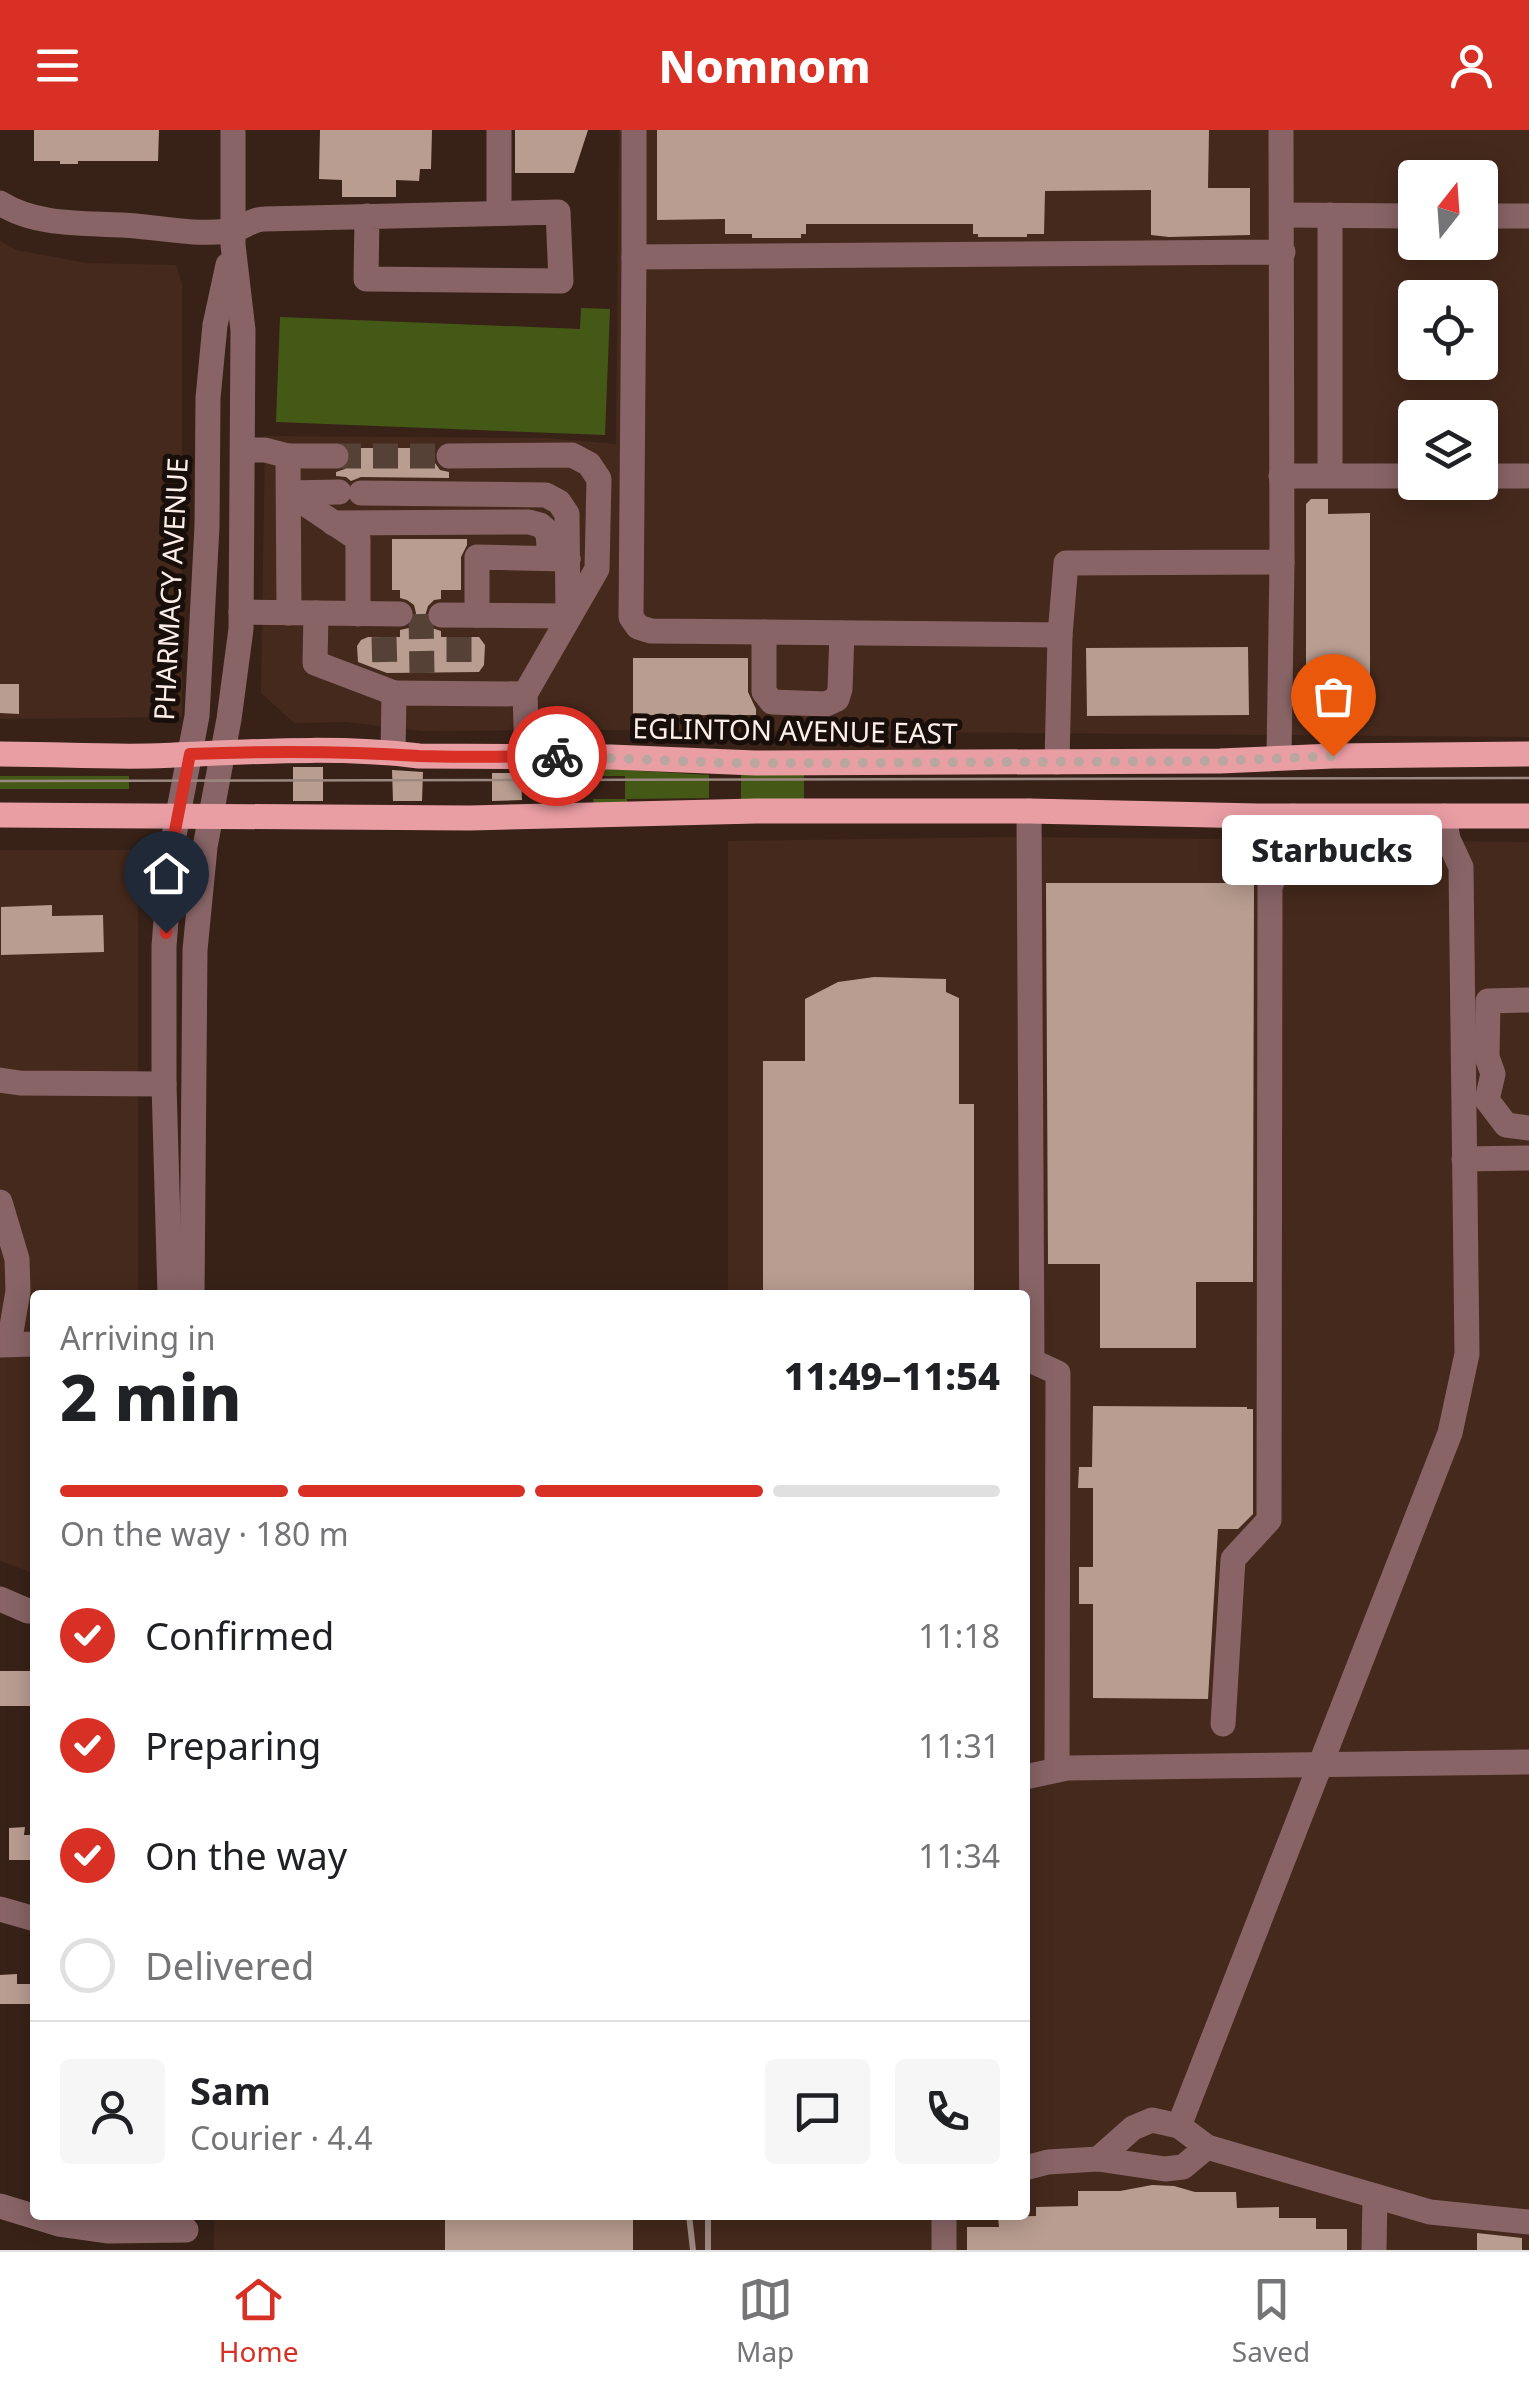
<!DOCTYPE html>
<html lang="en">
<head>
<meta charset="utf-8">
<style>
  body { margin:0; font-family:"Noto Sans",sans-serif; background:#f6f6f6; color:#202124; height:100vh; display:flex; flex-direction:column; font-size:38px; white-space:nowrap }
  * { box-sizing:border-box; margin:0 }
  p { font-size:32px; color:#757577 }
  .icon { flex:none; width:55px; height:55px; fill:none; stroke:currentColor; stroke-width:2; stroke-linecap:round; stroke-linejoin:round }
  .map { position:relative; flex:1; overflow:hidden }
  .drawer { position:absolute; left:30px; top:1160px; width:1000px; height:930px; display:flex; flex-direction:column; background:#fff; border-radius:10px; box-shadow:0 5px 25px #0003 }
  .drawer>* { flex:none }
  .needle { width:65px; rotate:17deg }
  .controls { position:absolute; left:1398px; top:30px; display:grid; gap:20px }
  .controls a { display:grid; place-items:center; width:100px; height:100px; border-radius:10px; background:#fff; box-shadow:0 5px 25px #0003; font-size:50px }
  .pin { position:absolute; display:grid; place-items:center; width:85px; height:85px; color:#fff; margin:-102px -42px; border-radius:50% 50% 50% 0; rotate:-45deg; box-shadow:0 0 10px #0007 }
  .pin .icon { rotate:45deg }
  .courier { position:absolute; display:grid; place-items:center; width:100px; height:100px; margin:-50px; border:8px solid #d93025; border-radius:50%; background:#fff; color:#222; box-shadow:0 2px 12px #0007 }
  .bubble { position:absolute; height:70px; border-radius:10px; background:#fff; box-shadow:0 5px 25px #0003; font-size:32px; font-weight:800; line-height:70px; text-align:center }
  .summary em { font-style:normal; font-weight:800 }
  .summary div { display:flex; flex-direction:column-reverse }
  .summary { display:flex; align-items:center; justify-content:space-between; height:170px; padding:0 30px }
  h1 { font-size:65px; font-weight:800; line-height:75px }
  .bar { display:grid; grid-template-columns:repeat(4,1fr); gap:15px 10px; align-content:center; height:120px; padding:0 30px }
  .bar i { height:12px; border-radius:8px; background:#e0e0e0 }
  .bar .current { background:#d93025 }
  .bar p { grid-column:span 4 }
  .line { display:flex; align-items:center; gap:25px; padding:0 30px; border-top:2px solid #e0e0e0 }
  .line div { flex:1 }
  .round { display:grid; place-items:center; flex:none; width:105px; height:105px; border-radius:10px; background:#f6f6f6 }
  ol { padding:0 30px; list-style:none }
  li { display:flex; align-items:center; gap:30px; height:110px }
  li p { margin-inline-start:auto }
  li .icon { padding:10px; border-radius:50%; background:#d93025; color:#fff; stroke-width:4 }
  li:last-child { color:#757577 }
  li i { width:55px; height:55px; border:5px solid #e0e0e0; border-radius:50% }
  header { display:flex; justify-content:space-between; align-items:center; height:130px; padding:0 30px; background:#d93025; color:#fff; font-size:45px; font-weight:800 }
  .dock { display:flex; justify-content:space-around; align-items:center; height:140px; border-top:2px solid #e0e0e0; background:#fff; font-size:28px; color:#757577 }
  .dock a { display:grid; justify-items:center; gap:5px }
  .dock .current { color:#d93025 }
  .map>svg:first-child { display:block }
  .built { fill:#45291c; fill-rule:evenodd }
  .green { fill:#455917 }
  .building { fill:#b99d91 }
  .lines { fill:none; stroke-linecap:round; stroke-linejoin:round }
  .minor-tunnel { stroke:#564137; stroke-width:25; stroke-dasharray:25 12; stroke-linecap:butt }
  .minor { stroke:#886466; stroke-width:25 }
  .major { stroke:#e99ea4; stroke-width:25 }
  .tram { stroke:#9b8880; stroke-width:2.5 }
  .rail { stroke:#9b8880; stroke-width:6 }
  .done { stroke:#b9a79f; stroke-width:10; stroke-dasharray:0 18 }
  .route { stroke:#d93025; stroke-width:12 }
  .labels { text-anchor:middle; dominant-baseline:central; stroke-width:10; stroke-linejoin:round; paint-order:stroke }
  .street-label { font-size:28px; fill:#feeee8; stroke:#180e0a }
</style>
</head>
<body>
<header><svg class="icon" aria-label="menu" viewBox="0 0 24 24"><path d="M4 6h16M4 12h16M4 18h16"/></svg>Nomnom<svg class="icon" aria-label="person" viewBox="0 0 24 24"><circle cx="12" cy="8" r="4"/><path d="M4 21q1-7 8-7t8 7"/></svg></header>
<div class="map">
<svg width="1529" height="2120" viewBox="0 0 1529 2120">
  <rect width="100%" height="100%" fill="#382218"/>
  <!-- built -->
  <g class="built">
    <path d="M619 0H1529V607L614 600 422 601 345 592 294 593 261 563 265 306 548 308 616 314ZM1415 48H1480V112H1415ZM1415 168H1480V232H1415ZM1415 288H1480V352H1415Z"/>
    <polygon points="0,111 17,120 86,133 176,135 182,154 182,587 0,589"/>
    <polygon points="1011,707 1529,712 1529,2120 214,2120 214,2085 1025,2085 1025,1165 728,1165 728,711"/>
    <polygon points="0,720 138,720 138,1165 35,1165 35,1444 0,1431"/>
  </g>
  <!-- green -->
  <g class="green">
    <polygon points="581,178 610,179 605,305 276,292 280,187 580,199"/>
    <polygon points="593,638 709,645 709,668 627,669 627,673 594,677 593,669 625,669 625,646 593,646"/>
    <polygon points="804,642 804,671 741,670 741,643"/>
    <rect x="0" y="646" width="129" height="13"/>
  </g>
  <!-- building -->
  <g class="building">
    <polygon points="34,0 159,0 158,31 78,31 78,34 60,34 60,31 34,31"/>
    <polygon points="320,0 432,0 431,39 420,39 419,51 396,50 396,67 342,67 342,50 319,49"/>
    <polygon points="515,0 588,0 574,43 515,43"/>
    <polygon points="657,0 1209,0 1208,58 1250,58 1250,105 1169,107 1151,105 1151,60 1045,61 1044,104 1027,104 1027,107 978,107 978,104 973,104 973,94 806,94 806,104 801,104 801,108 752,108 752,104 725,104 725,89 657,90"/>
    <polygon points="350,318 435,318 433,325 435,333 440,340 449,342 449,348 361,347 351,351 346,347 336,346 336,342 345,339 350,333 352,325"/>
    <polygon points="1311,369 1328,369 1328,384 1370,383 1370,585 1306,585 1306,374"/>
    <polygon points="392,409 467,409 467,415 461,427 461,460 441,460 441,469 434,470 428,476 425,486 432,498 441,501 441,507 479,507 485,515 484,535 479,542 387,543 358,532 357,516 361,510 368,507 400,507 400,500 409,498 414,491 416,483 414,475 407,470 400,468 400,460 392,460"/>
    <polygon points="1248,517 1249,585 1087,586 1086,518"/>
    <polygon points="633,528 748,528 748,562 756,579 756,585 633,585"/>
    <polygon points="0,554 19,554 19,584 0,583"/>
    <rect x="293" y="637" width="30" height="34"/>
    <polygon points="392,640 423,642 422,671 393,671"/>
    <polygon points="492,643 521,643 522,670 492,671"/>
    <polygon points="1046,753 1254,753 1253,1152 1196,1152 1196,1218 1100,1218 1100,1134 1048,1134"/>
    <polygon points="52,775 52,786 103,785 104,822 1,825 1,777"/>
    <polygon points="874,847 946,849 946,862 959,868 959,974 974,974 974,1165 763,1165 763,931 805,931 805,869 838,852"/>
    <polygon points="1093,1276 1247,1277 1247,1279 1253,1279 1253,1384 1238,1399 1218,1399 1208,1569 1093,1568 1093,1474 1079,1474 1079,1437 1093,1437 1093,1358 1078,1358 1079,1337 1092,1337"/>
    <rect x="0" y="1541" width="35" height="35"/>
    <polygon points="25,1697 24,1705 35,1705 35,1730 9,1730 9,1698"/>
    <polygon points="17,1844 17,1854 35,1854 35,1874 0,1874 0,1845"/>
    <polygon points="1152,2055 1174,2056 1195,2062 1236,2062 1237,2078 1279,2077 1279,2088 1316,2088 1316,2099 1347,2099 1347,2120 967,2120 967,2097 999,2097 998,2087 1036,2086 1036,2077 1078,2076 1078,2061 1120,2061"/>
    <rect x="445" y="2085" width="188" height="35"/>
    <polygon points="1477,2103 1522,2108 1522,2120 1477,2120"/>
  </g>
  <g class="lines">
    <!-- minor-tunnel -->
    <g class="minor-tunnel">
      <polyline points="336,326 449,326"/>
      <polyline points="421,484 422,543"/>
      <polyline points="384,507 385,543"/>
      <polyline points="459,507 459,543"/>
    </g>
    <!-- minor -->
    <g class="minor">
      <polyline points="1281,0 1282,432 1066,433 1060,505 651,501 638,497 631,487 634,127 1283,122"/>
      <path d="M0 73C40 98 90 92 136 96 167 99 197 105 228 101 241 100 251 89 264 89 362 86 460 84 558 82L561 151 366 149 367 86"/>
      <polyline points="499,83 499,0"/>
      <polyline points="1282,85 1415,86"/>
      <polyline points="1330,85 1330,345"/>
      <polyline points="1480,86 1529,86"/>
      <polyline points="634,127 634,0"/>
      <polyline points="243,320 265,320 288,326 289,483"/>
      <polyline points="288,326 336,326"/>
      <polyline points="449,326 572,325 589,334 599,349 597,439 525,564 527,626"/>
      <polyline points="1281,346 1415,346"/>
      <polyline points="1480,346 1529,346"/>
      <polyline points="289,363 358,409 358,484"/>
      <polyline points="289,363 339,362"/>
      <polyline points="361,363 546,365 559,372 567,384 568,486"/>
      <polyline points="333,393 529,392 540,395 548,402 549,418 568,429"/>
      <polyline points="241,482 400,484"/>
      <polyline points="316,483 315,533 394,563"/>
      <polyline points="441,485 568,486"/>
      <polyline points="477,485 477,427 568,429"/>
      <polyline points="764,502 764,562 772,572 826,574 837,569 840,559 842,503"/>
      <polyline points="393,623 394,563 525,564"/>
      <polyline points="1279,627 1282,432"/>
      <polyline points="1057,632 1060,505"/>
      <polyline points="1029,681 1032,1231 1058,1243 1057,1640"/>
      <polyline points="1529,870 1488,871 1487,927 1493,944 1487,970 1506,995 1529,998"/>
      <polyline points="0,950 20,953 164,954"/>
      <polyline points="1464,1029 1529,1028"/>
      <polyline points="0,1072 17,1129 18,1161 9,1214"/>
      <polyline points="170,1165 164,954 164,816 172,716 197,586 207,396 208,268 215,195 228,135"/>
      <polyline points="192,1165 195,820 205,717 229,589 241,499 243,200 233,115 233,0"/>
      <polyline points="0,1215 35,1214"/>
      <polyline points="0,1469 28,1481 35,1481"/>
      <polyline points="1223,1594 1233,1429 1269,1390 1270,757 1288,714 1293,686"/>
      <polyline points="1025,1647 1067,1638 1529,1632"/>
      <polyline points="0,1779 35,1789"/>
      <polyline points="1179,1996 1450,1303 1467,1224 1461,737 1448,709 1444,686"/>
      <polyline points="1098,2029 1165,2039 1183,2037 1207,2017"/>
      <polyline points="1025,2038 1048,2032 1098,2029 1133,1998 1152,1990 1179,1996 1207,2017 1430,2082 1529,2092"/>
      <polyline points="0,2076 59,2094 109,2101 186,2100"/>
      <polyline points="944,2120 944,2085"/>
      <polyline points="1374,2120 1375,2066"/>
    </g>
    <!-- major -->
    <g class="major">
      <path d="M0 624C49 624 98 627 148 626 237 623 330 615 419 626L611 627 755 633 1220 631 1333 626 1529 624"/>
      <polyline points="0,685 470,688 756,681 1029,681 1258,686 1529,686"/>
    </g>
    <!-- tram -->
    <polyline class="tram" points="0,651 1529,648"/>
    <!-- rail -->
    <g class="rail">
      <polyline points="689,2085 693,2120"/>
      <polyline points="708,2085 708,2120"/>
    </g>
  </g>
  <g class="lines">
    <!-- done -->
    <polyline class="done" points="557,626 727,633 831,633 1220,631 1333,626"/>
    <!-- route -->
    <path class="route" d="M166 803 172 716 190 624C267 621 343 621 419 626 465 628 512 626 557 626"/>
  </g>
  <g class="labels">
    <!-- street labels -->
    <g class="street-label">
      <text transform="translate(170 459) rotate(-87)">PHARMACY AVENUE</text>
      <text transform="translate(795 600) rotate(1)">EGLINTON AVENUE EAST</text>
    </g>
  </g>
</svg>
<div class="controls">
<a><svg class="needle" viewBox="-14 -14 28 28"><path d="M0-13l5 13h-10z" fill="#e53935"/><path d="M0 13l5-13h-10z" fill="#757577"/></svg></a>
<a><svg class="icon" aria-label="locate" viewBox="0 0 24 24"><circle cx="12" cy="12" r="6"/><path d="M12 2v4M12 18v4M2 12h4M18 12h4"/></svg></a>
<a><svg class="icon" aria-label="layers" viewBox="0 0 24 24"><path d="M12 4l9 5-9 5-9-5zM3 14l9 5 9-5"/></svg></a>
</div>
<div class="pin" style="left:1333px;top:626px;background:#ea580c"><svg class="icon" aria-label="bag" viewBox="0 0 24 24"><path d="M5 8h14l-1 12H6zM9 8a3 3 0 0 1 6 0"/></svg></div>
<div class="pin" style="left:166px;top:803px;background:#1f2937"><svg class="icon" aria-label="home" viewBox="0 0 24 24"><path d="M3 11l9-7 9 7M6 9v11h12V9"/></svg></div>
<div class="courier" style="left:557px;top:626px"><svg class="icon" aria-label="bike" viewBox="0 0 24 24"><circle cx="6" cy="16" r="4"/><circle cx="18" cy="16" r="4"/><path d="M6 16l4-8h5l3 8M10 8l3 8H6M13 5h3"/></svg></div>
<div class="bubble" style="left:1222px;top:685px;width:220px">Starbucks</div>
<section class="drawer">
<div class="summary"><div><h1>2 min</h1><p>Arriving in</p></div><em>11:49–11:54</em></div>
<div class="bar"><i class="current"></i><i class="current"></i><i class="current"></i><i></i><p>On the way · 180 m</p></div>
<ol>
<li><svg class="icon" aria-label="check" viewBox="0 0 24 24"><path d="M5 12l5 5 9-10"/></svg>Confirmed<p>11:18</p></li>
<li><svg class="icon" aria-label="check" viewBox="0 0 24 24"><path d="M5 12l5 5 9-10"/></svg>Preparing<p>11:31</p></li>
<li><svg class="icon" aria-label="check" viewBox="0 0 24 24"><path d="M5 12l5 5 9-10"/></svg>On the way<p>11:34</p></li>
<li><i></i>Delivered</li>
</ol>
<div class="line" style="height:180px"><a class="round"><svg class="icon" aria-label="person" viewBox="0 0 24 24"><circle cx="12" cy="8" r="4"/><path d="M4 21q1-7 8-7t8 7"/></svg></a><div><b>Sam</b><p>Courier · 4.4</p></div><a class="round"><svg class="icon" aria-label="chat" viewBox="0 0 24 24"><path d="M4 5h16v11H9l-5 4z"/></svg></a><a class="round"><svg class="icon" aria-label="phone" viewBox="0 0 24 24"><path d="M5 4h4l2 5-3 2q2 4 5 5l2-3 5 2v4C11 20 4 13 5 4z"/></svg></a></div>
</section>
</div>
<nav class="dock">
<a class="current"><svg class="icon" aria-label="home" viewBox="0 0 24 24"><path d="M3 11l9-7 9 7M6 9v11h12V9"/></svg>Home</a>
<a><svg class="icon" aria-label="map" viewBox="0 0 24 24"><path d="M3 6l6-2 6 2 6-2v14l-6 2-6-2-6 2zM9 4v14M15 6v14"/></svg>Map</a>
<a><svg class="icon" aria-label="saved" viewBox="0 0 24 24"><path d="M7 4h10v16l-5-4-5 4z"/></svg>Saved</a>
</nav>
</body>
</html>
